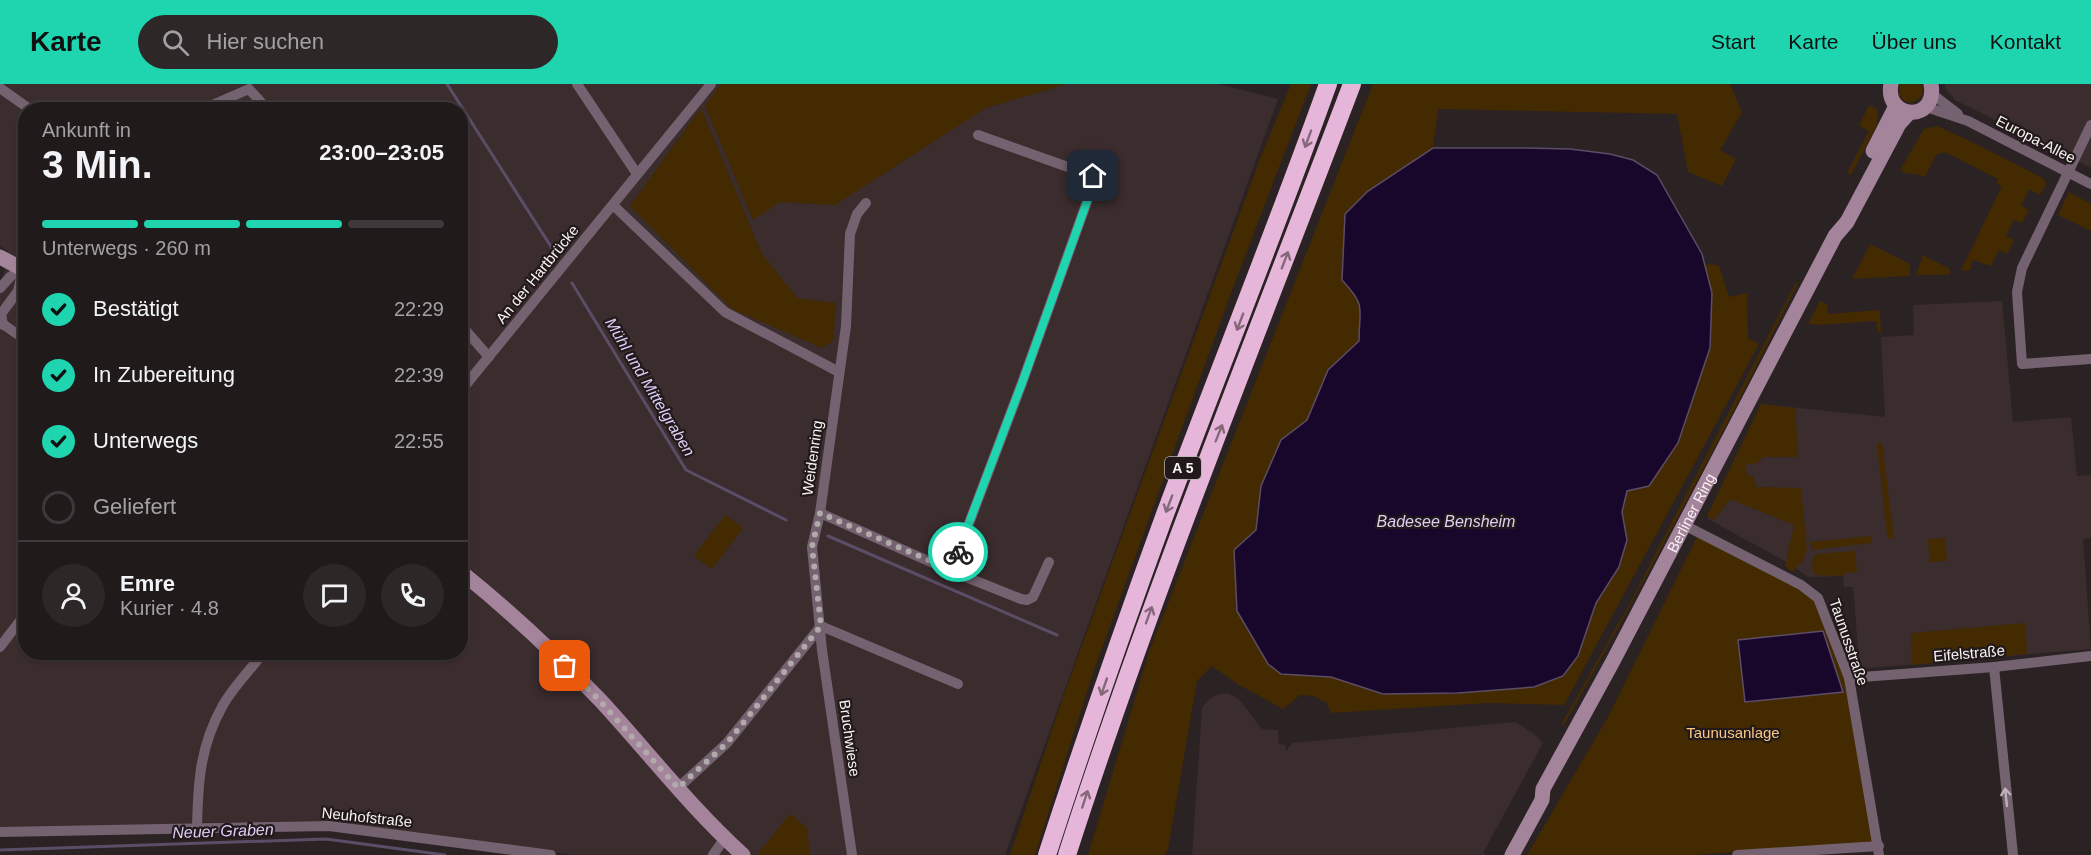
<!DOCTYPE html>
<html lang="de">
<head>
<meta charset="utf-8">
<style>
  body { margin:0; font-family:Helvetica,sans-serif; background:#2d2728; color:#f1f3f6; height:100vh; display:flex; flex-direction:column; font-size:22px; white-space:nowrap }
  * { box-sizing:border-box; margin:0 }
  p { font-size:20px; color:#a2a1a3 }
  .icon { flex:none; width:33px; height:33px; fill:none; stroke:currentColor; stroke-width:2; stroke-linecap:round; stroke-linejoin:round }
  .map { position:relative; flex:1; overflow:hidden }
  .details { position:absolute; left:18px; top:18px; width:450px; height:558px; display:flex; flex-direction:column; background:#201a1b; border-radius:24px; box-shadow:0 2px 4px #0004,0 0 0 2px #3d383a }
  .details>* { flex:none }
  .pin { position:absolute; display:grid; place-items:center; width:51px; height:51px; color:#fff; margin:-26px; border-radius:12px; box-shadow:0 3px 9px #0006 }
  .courier { position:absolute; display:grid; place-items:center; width:60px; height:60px; margin:-30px; border:4px solid #1fd5b0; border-radius:50%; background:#fff; color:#222; box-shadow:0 2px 8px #0007 }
  .headline em { font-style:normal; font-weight:700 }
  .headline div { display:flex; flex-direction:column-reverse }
  .headline { display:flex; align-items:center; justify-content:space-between; height:102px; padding:0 24px }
  h1 { font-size:39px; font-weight:700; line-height:45px }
  .bar { display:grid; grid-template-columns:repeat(4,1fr); gap:9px 6px; align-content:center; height:72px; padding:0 24px }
  .bar i { height:8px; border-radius:4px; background:#3d383a }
  .bar .selected { background:#1fd5b0 }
  .bar p { grid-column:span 4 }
  .line { display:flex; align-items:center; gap:15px; padding:0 24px; border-top:2px solid #3d383a }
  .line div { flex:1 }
  .round { display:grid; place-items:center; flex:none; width:63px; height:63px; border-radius:32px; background:#2d2728 }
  ol { padding:0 24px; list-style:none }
  li { display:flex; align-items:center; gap:18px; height:66px }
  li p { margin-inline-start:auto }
  li .icon { padding:6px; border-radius:50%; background:#1fd5b0; color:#111; stroke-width:4 }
  li:last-child { color:#a2a1a3 }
  li i { width:33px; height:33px; border:3px solid #3d383a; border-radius:50% }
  header { display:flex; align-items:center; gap:36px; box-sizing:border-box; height:84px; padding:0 30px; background:#1fd5b0; color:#111 }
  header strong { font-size:28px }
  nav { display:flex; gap:33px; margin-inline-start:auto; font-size:21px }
  .search { width:420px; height:54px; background:#2d2728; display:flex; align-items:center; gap:15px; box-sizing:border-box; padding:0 21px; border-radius:33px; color:#a2a1a3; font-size:22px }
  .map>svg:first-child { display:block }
  .built { fill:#3b2c2e; fill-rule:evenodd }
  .green { fill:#432a00 }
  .water { fill:#18062b; stroke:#5c4d67; stroke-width:1.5 }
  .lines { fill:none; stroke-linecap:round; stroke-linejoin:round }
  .stream { stroke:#5c4d67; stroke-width:3 }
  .street { stroke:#756270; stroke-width:10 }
  .secondary { stroke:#a3849b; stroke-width:15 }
  .highway { stroke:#e6b6da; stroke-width:18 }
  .oneway { stroke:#84687a }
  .oneway2 { stroke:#beb2b9 }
  .done { stroke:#b1aaab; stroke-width:6; stroke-dasharray:0 10.8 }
  .route { stroke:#1fd5b0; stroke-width:8 }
  .labels { text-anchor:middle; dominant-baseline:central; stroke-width:4.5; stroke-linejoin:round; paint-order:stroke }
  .shield { fill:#21191a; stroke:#b8b2b3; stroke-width:1.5 }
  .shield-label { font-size:14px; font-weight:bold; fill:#f9f3f4 }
  .street-label { font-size:15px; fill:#f9f3f4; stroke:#21191a }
  .park-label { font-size:15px; fill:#f9c783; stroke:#21191a }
  .water-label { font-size:16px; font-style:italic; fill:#decef9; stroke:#21191a }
</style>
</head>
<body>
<header>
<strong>Karte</strong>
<div class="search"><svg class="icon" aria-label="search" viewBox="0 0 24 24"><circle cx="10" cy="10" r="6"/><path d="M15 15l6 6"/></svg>Hier suchen</div>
<nav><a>Start</a><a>Karte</a><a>Über uns</a><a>Kontakt</a></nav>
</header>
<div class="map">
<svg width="2091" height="771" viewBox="0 0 2091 771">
  <rect width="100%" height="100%" fill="#2b2224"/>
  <!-- built -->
  <g class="built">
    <path d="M0 0H1218L1278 15 1005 771H573L329 737 189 739 0 747V208L8 167 0 162ZM26 26H460V568H26Z"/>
    <polygon points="1945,0 2091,0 2091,84 1955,16 1945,4"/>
    <polygon points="2002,217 2013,338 2071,333 2077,392 2091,391 2091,454 2083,455 2091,565 1859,585 1854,510 1852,503 1844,503 1843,492 1808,493 1792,481 1708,435 1761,320 1885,333 1881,253 1914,251 1913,221"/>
    <polygon points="1227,609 1239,615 1262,645 1278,646 1279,660 1286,661 1286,667 1292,659 1515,638 1533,649 1543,659 1483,769 1487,771 1192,771 1202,624 1208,616 1216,611"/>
  </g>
  <!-- green -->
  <g class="green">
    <polygon points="721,0 1067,0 986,24 835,121 780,118 753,136 705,22"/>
    <polygon points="1291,0 1311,0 1231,209 1093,589 1035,771 1010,771 1063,613 1259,77"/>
    <polygon points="1373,0 1730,0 1742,28 1720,66 1736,75 1722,102 1688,88 1677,30 1438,25 1433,64 1368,107 1342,196 1359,217 1362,228 1359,235 1359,257 1328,286 1308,336 1281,357 1261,402 1256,446 1234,466 1281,590 1331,593 1383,610 1458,609 1578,572 1596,519 1619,483 1627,456 1622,428 1627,407 1712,209 1703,180 1719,181 1729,213 1747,209 1748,254 1759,260 1564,621 1488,619 1331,629 1327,619 1314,612 1300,611 1283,625 1239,601 1212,582 1197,597 1168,765 1165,771 1088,771 1150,565"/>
    <polygon points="1900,0 1921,0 1923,4 1922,12 1912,19 1904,17 1899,11"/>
    <polygon points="1869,21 1877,25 1877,41 1851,91 1847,89 1869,47 1859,42"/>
    <polygon points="701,24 762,170 797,214 836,219 833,257 822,264 732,225 630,122"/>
    <path d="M1937 42 1974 59 2044 95 2046 100 2040 111 2029 105 2021 121 2029 126 2022 139 2014 136 2006 152 2014 156 2007 170 1999 166 1991 182 1972 176 1971 185 1966 187 1961 186 2002 102 1996 99 1998 95 1945 68 1936 71 1925 93C1916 88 1908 92 1900 86L1924 45Z"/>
    <polygon points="2069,108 2091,120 2091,147 2058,131"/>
    <polygon points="1870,160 1910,180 1910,192 1852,195"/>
    <polygon points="1923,171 1950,185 1949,191 1916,191"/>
    <path d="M1796 198 1798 199C1723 349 1646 497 1563 642L1561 641 1632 515Z"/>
    <polygon points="1820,217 1827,220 1828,230 1880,226 1881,248 1878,248 1876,237 1820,241 1808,240"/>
    <polygon points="1761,320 1795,324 1798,373 1764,373 1757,379 1746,381 1747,392 1753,391 1756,403 1801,404 1807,466 1802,478 1792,488 1785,482 1794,441 1730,415 1714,436 1707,432"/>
    <polygon points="1882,358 1894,455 1888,454 1887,451 1877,359"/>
    <polygon points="725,431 743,444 712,485 694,472"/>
    <polygon points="1872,452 1872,459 1812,466 1810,458"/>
    <polygon points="1697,453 1818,514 1842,577 1873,758 1693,771 1527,771 1608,633"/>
    <polygon points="1945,454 1947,477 1930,478 1928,455"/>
    <polygon points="1855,467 1857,488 1843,489 1843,492 1815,491 1811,482 1815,470"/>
    <polygon points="2025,539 2027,570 1912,581 1911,549"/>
    <polygon points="790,730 807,744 810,771 761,771 758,769"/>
  </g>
  <!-- water -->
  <g class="water">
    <path d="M1433 64H1525L1570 65 1610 70 1633 76 1657 91 1702 170 1712 209 1710 264 1678 359 1649 402 1627 407 1622 428 1627 456 1619 483 1596 519 1578 572 1563 592 1534 603 1458 609 1383 610 1331 593 1281 590 1268 580 1237 527 1234 466 1256 446 1261 402 1281 356 1307 336 1328 286 1359 257C1359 223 1367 223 1342 196L1345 130 1368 107Z"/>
    <polygon points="1823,547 1843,608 1745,618 1738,556"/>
  </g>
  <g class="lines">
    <!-- stream -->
    <g class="stream">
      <polyline points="447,0 557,172"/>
      <polyline points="572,199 686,386 786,436"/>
      <polyline points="828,452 1057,551"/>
      <polyline points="0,766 326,755 445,771"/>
    </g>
    <!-- street -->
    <g class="street">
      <polyline points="577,0 637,90"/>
      <polyline points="0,4 31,26"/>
      <polyline points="1932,10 1958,30"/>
      <polyline points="1926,23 1968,37 2091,100"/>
      <polyline points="201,26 249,5 268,26"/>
      <polyline points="2091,41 2022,184 2017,208 2022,280 2091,275"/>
      <polyline points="613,121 725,228 839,288"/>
      <polyline points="0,204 11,192 24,183"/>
      <polyline points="0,238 17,250 26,252"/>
      <polyline points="460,240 489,273"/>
      <polyline points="3,241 1,230 18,207 26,170"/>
      <polyline points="460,308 711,0"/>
      <polyline points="820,429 951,487 1021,515 1027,516 1033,513 1049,478"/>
      <polyline points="1684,441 1801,501 1818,514 1849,594 1879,771"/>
      <polyline points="951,487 1022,299 1089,112 1093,92 978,51"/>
      <polyline points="821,542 958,600"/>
      <polyline points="0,563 26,529"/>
      <polyline points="1994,583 2013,771"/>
      <polyline points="1849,594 1994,583 2091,572"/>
      <polyline points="678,704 727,659 821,542"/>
      <path d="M197 743C198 697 200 662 223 621 234 602 251 585 264 568"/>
      <polyline points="0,748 329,742 551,771"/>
      <polyline points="713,771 725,754"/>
      <polyline points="852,771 822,566 812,463 820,429 846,242 850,150 857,130 866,119"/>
      <polyline points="1737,771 1879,762"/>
    </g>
    <!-- secondary -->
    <g class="secondary">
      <path d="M1891 0C1884 36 1938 39 1931 0"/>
      <polyline points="1873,67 1896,22"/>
      <polyline points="0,173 26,187"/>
      <path d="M460 487C510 527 557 571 601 617 648 668 691 724 743 771"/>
      <path id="s1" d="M1512 771 1542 716 1543 705 1612 579 1835 152 1847 138 1899 40 1909 29"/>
    </g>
    <!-- highway -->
    <g class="highway">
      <path d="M1047 771C1084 657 1123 545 1164 433 1218 288 1276 145 1328 0"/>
      <path d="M1067 771C1151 510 1255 256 1352 0"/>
    </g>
  </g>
  <!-- one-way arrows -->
  <defs><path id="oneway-shaft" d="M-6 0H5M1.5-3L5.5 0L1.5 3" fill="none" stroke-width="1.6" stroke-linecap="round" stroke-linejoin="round" transform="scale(1.5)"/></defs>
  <g class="oneway">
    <use href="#oneway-shaft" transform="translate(1308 55) rotate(110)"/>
    <use href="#oneway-shaft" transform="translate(1285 176) rotate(-69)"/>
    <use href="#oneway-shaft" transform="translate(1240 238) rotate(111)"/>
    <use href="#oneway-shaft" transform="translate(1219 349) rotate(-68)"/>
    <use href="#oneway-shaft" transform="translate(1169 420) rotate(111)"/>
    <use href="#oneway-shaft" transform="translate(1149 531) rotate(-70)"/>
    <use href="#oneway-shaft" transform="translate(1104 603) rotate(109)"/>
    <use href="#oneway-shaft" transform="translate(1085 715) rotate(-72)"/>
  </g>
  <use class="oneway2" href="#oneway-shaft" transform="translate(2006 713) rotate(-96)"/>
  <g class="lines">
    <!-- done -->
    <polyline class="done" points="565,582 600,617 678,704 727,659 821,542 812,463 820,429 951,486 958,468"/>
    <!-- route -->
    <polyline class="route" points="958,468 1022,299 1089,112 1093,92"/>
  </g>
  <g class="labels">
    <!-- shield labels -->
    <rect class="shield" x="1165" y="373" width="36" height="22" rx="4.5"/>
    <g class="shield-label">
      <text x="1183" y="384">A 5</text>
    </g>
    <!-- street labels -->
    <g class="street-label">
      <text transform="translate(2036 55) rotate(27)">Europa-Allee</text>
      <text transform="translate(537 190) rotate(-51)">An der Hartbrücke</text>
      <text transform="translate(812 374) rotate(-82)">Weidenring</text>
      <text stroke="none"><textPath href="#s1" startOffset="387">Berliner Ring</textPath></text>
      <text transform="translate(1849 558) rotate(71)">Taunusstraße</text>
      <text transform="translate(1969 569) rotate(-5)">Eifelstraße</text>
      <text transform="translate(850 654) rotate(82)">Bruchwiese</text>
      <text transform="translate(367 733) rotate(6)">Neuhofstraße</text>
    </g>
    <!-- park labels -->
    <g class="park-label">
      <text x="1733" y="648">Taunusanlage</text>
    </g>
    <!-- water labels -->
    <g class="water-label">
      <text transform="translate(650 303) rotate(59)">Mühl und Mittelgraben</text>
      <text x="1446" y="437">Badesee Bensheim</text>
      <text transform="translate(223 747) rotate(-2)">Neuer Graben</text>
    </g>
  </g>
</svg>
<div class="pin" style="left:565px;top:582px;background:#ea580c"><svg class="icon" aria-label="bag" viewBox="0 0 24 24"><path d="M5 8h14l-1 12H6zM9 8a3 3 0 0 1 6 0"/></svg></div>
<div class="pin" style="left:1093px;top:92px;background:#1f2937"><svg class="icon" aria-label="home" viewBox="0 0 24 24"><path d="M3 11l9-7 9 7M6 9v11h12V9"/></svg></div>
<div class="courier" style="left:958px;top:468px"><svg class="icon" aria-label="bike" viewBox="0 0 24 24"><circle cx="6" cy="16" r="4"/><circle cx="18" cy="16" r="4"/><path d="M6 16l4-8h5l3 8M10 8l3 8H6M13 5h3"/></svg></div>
<section class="details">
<div class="headline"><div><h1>3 Min.</h1><p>Ankunft in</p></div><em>23:00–23:05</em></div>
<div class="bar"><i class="selected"></i><i class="selected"></i><i class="selected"></i><i></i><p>Unterwegs · 260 m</p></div>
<ol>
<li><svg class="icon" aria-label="check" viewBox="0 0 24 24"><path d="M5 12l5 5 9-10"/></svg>Bestätigt<p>22:29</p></li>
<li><svg class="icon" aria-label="check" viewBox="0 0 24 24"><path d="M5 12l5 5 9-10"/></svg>In Zubereitung<p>22:39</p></li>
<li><svg class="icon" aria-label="check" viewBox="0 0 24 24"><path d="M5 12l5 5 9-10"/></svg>Unterwegs<p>22:55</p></li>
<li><i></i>Geliefert</li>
</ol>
<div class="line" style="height:108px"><a class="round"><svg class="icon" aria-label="person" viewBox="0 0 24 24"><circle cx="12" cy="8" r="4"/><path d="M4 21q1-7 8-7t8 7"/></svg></a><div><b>Emre</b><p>Kurier · 4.8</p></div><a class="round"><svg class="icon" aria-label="chat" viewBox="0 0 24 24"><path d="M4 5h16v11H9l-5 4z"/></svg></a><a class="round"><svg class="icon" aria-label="phone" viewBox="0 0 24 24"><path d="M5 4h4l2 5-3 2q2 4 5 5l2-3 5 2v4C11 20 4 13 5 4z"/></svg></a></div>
</section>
</div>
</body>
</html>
